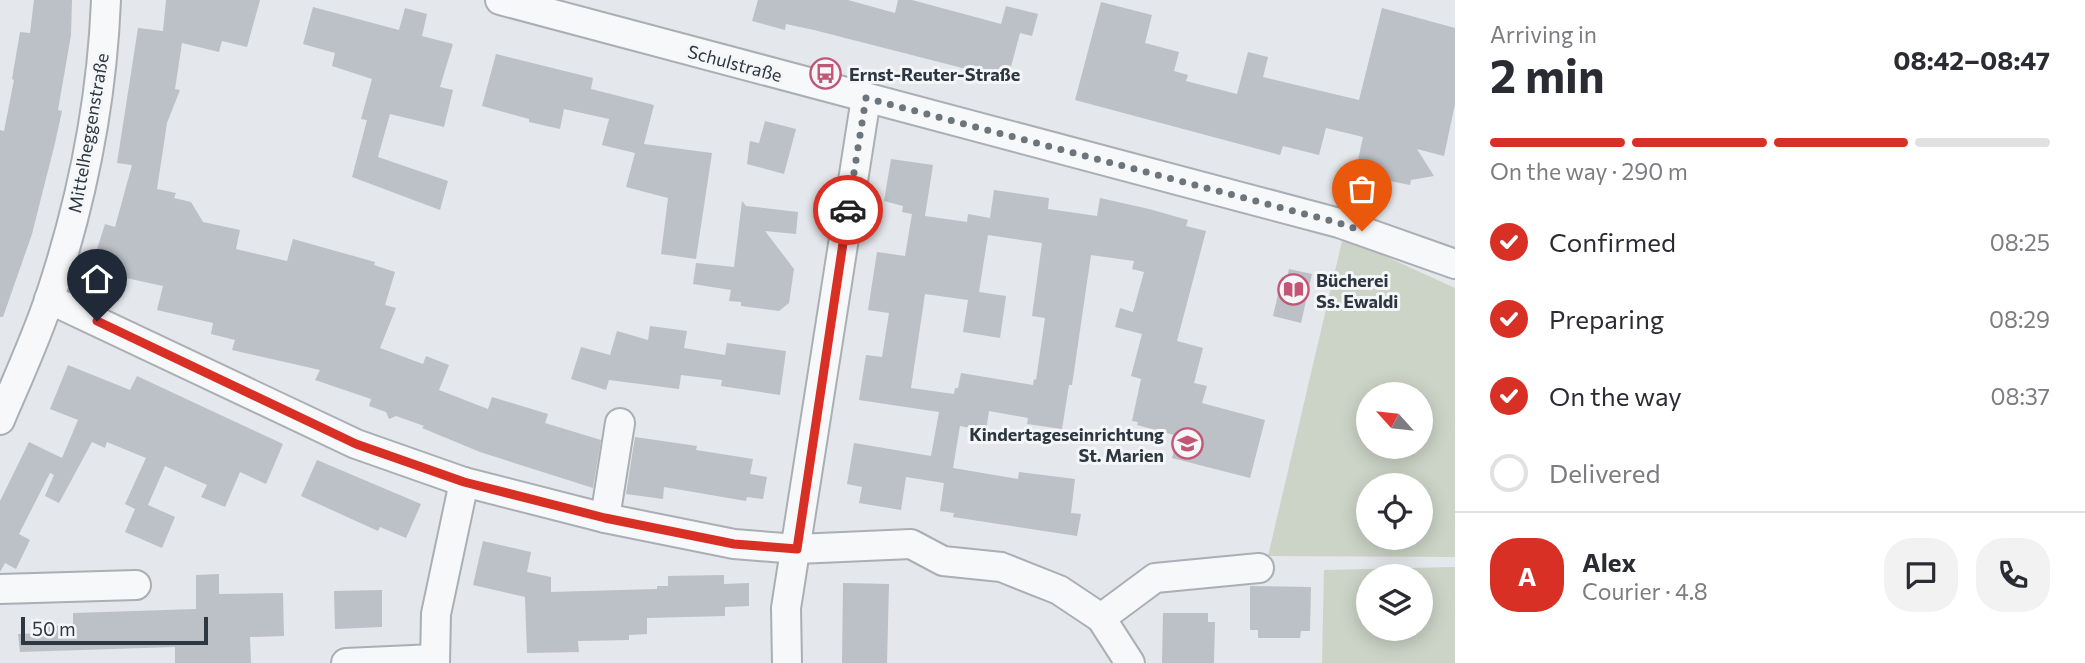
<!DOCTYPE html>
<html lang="en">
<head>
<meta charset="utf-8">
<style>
  body { margin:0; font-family:Commissioner,sans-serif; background:#f2f2f3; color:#2b2b33; height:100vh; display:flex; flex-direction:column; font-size:26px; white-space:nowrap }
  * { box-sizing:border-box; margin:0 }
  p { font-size:23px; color:#7c7c81 }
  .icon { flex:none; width:38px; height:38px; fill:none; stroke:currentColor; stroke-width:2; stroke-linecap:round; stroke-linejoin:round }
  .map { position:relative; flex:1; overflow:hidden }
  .panel { display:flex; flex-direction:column; background:#fff; width:630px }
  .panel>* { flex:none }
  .needle { width:46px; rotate:297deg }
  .buttons { position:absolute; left:1356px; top:382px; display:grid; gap:14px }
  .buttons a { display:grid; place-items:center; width:77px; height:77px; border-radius:50%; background:#fff; box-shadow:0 4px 18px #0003; font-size:35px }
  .scale { position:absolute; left:21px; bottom:18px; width:187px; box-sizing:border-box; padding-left:7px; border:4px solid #2d3741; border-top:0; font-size:19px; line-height:24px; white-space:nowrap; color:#2d3741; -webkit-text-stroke:5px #f4f6f8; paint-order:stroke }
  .pin { position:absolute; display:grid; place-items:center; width:60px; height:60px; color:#fff; margin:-72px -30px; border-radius:50% 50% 50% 0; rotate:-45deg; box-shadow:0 0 7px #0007 }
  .pin .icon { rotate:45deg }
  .courier { position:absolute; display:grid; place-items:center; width:70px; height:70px; margin:-35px; border:5px solid #d93025; border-radius:50%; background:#fff; color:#222; box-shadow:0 2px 9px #0007 }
  .overview em { font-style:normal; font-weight:700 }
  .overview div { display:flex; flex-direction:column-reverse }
  .overview { display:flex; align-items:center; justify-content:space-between; height:119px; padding:0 35px }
  h1 { font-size:46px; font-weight:700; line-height:52px }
  .bar { display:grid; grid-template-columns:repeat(4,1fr); gap:10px 7px; align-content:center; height:84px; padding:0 35px }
  .bar i { height:9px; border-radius:5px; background:#e1e1e2 }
  .bar .active { background:#d93025 }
  .bar p { grid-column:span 4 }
  .line { display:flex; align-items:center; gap:18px; padding:0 35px; border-top:2px solid #e1e1e2 }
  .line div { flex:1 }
  .round { display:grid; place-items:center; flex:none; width:74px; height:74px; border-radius:28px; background:#f2f2f3 }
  ol { padding:0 35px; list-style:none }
  li { display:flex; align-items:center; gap:21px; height:77px }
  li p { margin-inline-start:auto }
  li .icon { padding:7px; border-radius:50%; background:#d93025; color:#fff; stroke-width:4 }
  li:last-child { color:#7c7c81 }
  li i { width:38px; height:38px; border:4px solid #e1e1e2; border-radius:50% }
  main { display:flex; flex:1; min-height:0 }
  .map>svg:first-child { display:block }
  .green { fill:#cbd4c6; fill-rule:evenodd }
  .building { fill:#bcc1c7; fill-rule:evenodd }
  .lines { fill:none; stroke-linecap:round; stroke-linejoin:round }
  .minor-casing { stroke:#a9afb5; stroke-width:32 }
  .minor { stroke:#f6f8f9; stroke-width:28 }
  .done { stroke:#6d757c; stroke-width:7; stroke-dasharray:0 12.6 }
  .route { stroke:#d93025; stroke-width:9 }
  .labels { text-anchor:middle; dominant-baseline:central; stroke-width:6; stroke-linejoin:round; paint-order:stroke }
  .street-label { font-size:18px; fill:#2d3741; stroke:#f4f6f8 }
  .poi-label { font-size:18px; font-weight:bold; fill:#2d3741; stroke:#f4f6f8; text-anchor:start }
</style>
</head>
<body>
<main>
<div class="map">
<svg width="1455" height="663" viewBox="0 0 1455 663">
  <rect width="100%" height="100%" fill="#e4e7eb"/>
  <!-- green -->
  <g class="green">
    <path d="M1343 237 1455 288V557L1268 556ZM1368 394H1421V446H1368ZM1368 485H1421V537H1368Z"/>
    <path d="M1455 567V663H1322L1324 570ZM1368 576H1421V628H1368Z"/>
  </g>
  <!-- building -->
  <g class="building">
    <polygon points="34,0 72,0 71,35 58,110 62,111 55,143 32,234 3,317 0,317 0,130 4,131 14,80 12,79 20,32 30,33"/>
    <polygon points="166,0 260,0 247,47 222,41 219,52 182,43 175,89 180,90 167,123 157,189 176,193 174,198 191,202 203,222 240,230 236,249 287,261 293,239 375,262 374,265 395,272 385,305 396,308 380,348 423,364 426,356 449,365 439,390 488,409 492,397 548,414 545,423 601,440 593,488 480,452 422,428 424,426 396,416 389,419 386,412 369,406 371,399 315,380 320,370 232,350 235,340 211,334 213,323 157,310 163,286 126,278 121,293 87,281 105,224 115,227 132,165 117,163 138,28 163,31"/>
    <polygon points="758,0 848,0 895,13 898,0 912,0 1001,24 1006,6 1038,14 1032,36 1020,33 1008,78 979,70 978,72 814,30 786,24 785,30 752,21"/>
    <polygon points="1101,2 1152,15 1145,43 1179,52 1174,71 1188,75 1186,81 1237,94 1248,52 1268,57 1263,77 1359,100 1382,8 1455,28 1455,104 1444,156 1417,149 1434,176 1411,180 1410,185 1355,174 1363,137 1326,128 1319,155 1283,146 1280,155 1075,100"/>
    <polygon points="313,7 399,30 405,8 427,14 422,36 453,44 440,87 453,90 444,127 390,114 378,157 448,181 440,210 352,177 367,120 361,119 372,79 332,66 335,53 303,44"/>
    <polygon points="496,54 593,78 591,89 654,105 644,144 712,153 696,259 661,254 668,198 626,187 635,153 602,145 609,119 564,109 560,129 529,122 529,119 482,106"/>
    <polygon points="765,121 796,129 784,174 747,164 750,141 759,143"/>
    <path d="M891 159 933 165 925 216 967 222 968 214 990 218 994 190 1049 198 1048 209 1097 216 1100 198 1149 209 1188 220 1186 226 1206 231 1177 341 1203 348 1194 383 1207 386 1202 403 1265 420 1250 478 1172 458 1178 436 1137 425 1138 422 1132 421 1141 379 1131 376 1142 334 1115 327 1120 308 1133 312 1144 272 1132 269 1134 261 1091 255 1072 385H1069L1062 429 1027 424 1028 418 989 411 986 431 960 426 953 468 1018 479 1019 472 1075 479 1071 513 1081 514 1077 536 953 517 954 513 940 511 944 483 906 477 901 510 859 503 862 487 847 484 854 443 931 456 939 412 859 400 866 355 882 357 889 313 868 310 877 252 905 256 912 214 902 212 903 206 884 201ZM988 235 1042 243 1032 316 1045 318 1036 380 1034 379 1033 385 961 373 958 388H955L954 394 911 388 925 294 968 300 963 332 1000 338 1006 296 979 292Z"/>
    <polygon points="742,201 746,206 798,212 796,234 765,231 794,269 789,303 779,311 741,306 741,302 729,301 731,290 693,284 696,263 734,267"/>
    <polygon points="1289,269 1312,274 1301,323 1273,316 1282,277 1287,278"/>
    <polygon points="650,326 687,331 684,348 725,355 727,343 786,351 780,395 721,386 722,380 681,375 679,389 609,380 606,390 571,379 581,347 610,355 617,331 648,340"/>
    <polygon points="68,365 130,390 137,376 283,444 266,484 240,472 225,507 201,497 207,485 165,466 148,505 175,517 162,548 125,532 135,509 125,504 146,458 107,442 105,448 92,442 59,503 45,496 54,475 50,473 19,534 30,540 16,569 5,563 0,572 0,501 29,442 62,458 78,420 50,409"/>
    <polygon points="635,437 697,446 696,450 753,459 750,474 767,477 763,499 747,497 746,501 664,487 663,499 626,494"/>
    <polygon points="317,460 421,504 406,538 380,527 378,531 301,496"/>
    <polygon points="483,541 531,552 527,572 551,577 551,592 657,589 657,586 668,586 668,576 724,575 724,584 749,583 749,606 725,607 725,616 647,618 647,634 629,635 629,640 578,641 579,652 527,653 525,597 473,585"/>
    <polygon points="219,574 219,594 283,593 284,636 250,637 251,663 175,663 175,647 20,652 18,634 44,633 44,626 73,625 73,613 196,609 196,575"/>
    <polygon points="843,583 889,584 887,663 842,663"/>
    <polygon points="1250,586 1311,587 1310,631 1301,631 1300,638 1258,638 1258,630 1250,630"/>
    <polygon points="382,590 382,627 335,629 334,591"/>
    <polygon points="1163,613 1208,613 1208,622 1215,622 1214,663 1162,663"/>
  </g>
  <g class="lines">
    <defs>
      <g id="minor">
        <polyline points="500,0 1339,223 1455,264"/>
        <polyline points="49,299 356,444 464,482 605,518 734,544 797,549 911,544 943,561 1001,567 1059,590 1101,618 1130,663"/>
        <path d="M0 420C17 380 36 339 50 297 82 201 102 101 106 0"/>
        <polyline points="605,518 620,423"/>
        <polyline points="0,589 136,585"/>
        <polyline points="1101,618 1155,578 1259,568"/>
        <polyline points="346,663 435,659"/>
        <polyline points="435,663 436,614 464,482"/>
        <polyline points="787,663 786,608 866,98"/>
      </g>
    </defs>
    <!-- minor casing -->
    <use href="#minor" class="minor-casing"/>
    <!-- minor -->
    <use href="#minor" class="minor"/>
  </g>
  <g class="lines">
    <!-- done -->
    <polyline class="done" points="848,210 866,98 1339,223 1362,231"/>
    <!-- route -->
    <polyline class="route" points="97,321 356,444 464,482 605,518 734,544 797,549 848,210"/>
  </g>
  <!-- icons -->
  <defs>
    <symbol id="bus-ring" viewBox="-11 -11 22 22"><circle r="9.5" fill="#f4f6f8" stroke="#c35675" stroke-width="1.5"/><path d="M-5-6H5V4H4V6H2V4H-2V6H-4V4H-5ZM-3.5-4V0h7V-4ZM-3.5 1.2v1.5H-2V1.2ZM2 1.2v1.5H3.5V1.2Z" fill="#c35675"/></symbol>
    <symbol id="library-ring" viewBox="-11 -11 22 22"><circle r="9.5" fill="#f4f6f8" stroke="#c35675" stroke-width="1.5"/><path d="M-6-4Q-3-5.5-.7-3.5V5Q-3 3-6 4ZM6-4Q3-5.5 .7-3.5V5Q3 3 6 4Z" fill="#c35675"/></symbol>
    <symbol id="school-ring" viewBox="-11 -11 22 22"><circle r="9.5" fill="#f4f6f8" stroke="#c35675" stroke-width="1.5"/><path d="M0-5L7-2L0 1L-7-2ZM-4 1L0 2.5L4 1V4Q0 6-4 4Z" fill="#c35675"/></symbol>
  </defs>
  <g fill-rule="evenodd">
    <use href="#bus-ring" x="808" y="56" width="35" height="35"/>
    <use href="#library-ring" x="1276" y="272" width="35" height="35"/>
    <use href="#school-ring" x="1170" y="426" width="35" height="35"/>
  </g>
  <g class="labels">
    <!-- street labels -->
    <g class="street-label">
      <text transform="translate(735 63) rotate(15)">Schulstraße</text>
      <text transform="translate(88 133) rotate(-80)">Mittelheggenstraße</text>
    </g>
    <!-- poi labels -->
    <g class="poi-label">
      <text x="849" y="74">Ernst-Reuter-Straße</text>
      <text x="1316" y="280">Bücherei<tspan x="1316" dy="21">Ss. Ewaldi</tspan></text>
      <text x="1164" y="434" text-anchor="end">Kindertageseinrichtung<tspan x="1164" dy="21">St. Marien</tspan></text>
    </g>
  </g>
</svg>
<div class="buttons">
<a><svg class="needle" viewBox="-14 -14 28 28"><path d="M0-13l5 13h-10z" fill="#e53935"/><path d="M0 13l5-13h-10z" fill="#7c7c81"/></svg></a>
<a><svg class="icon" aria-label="locate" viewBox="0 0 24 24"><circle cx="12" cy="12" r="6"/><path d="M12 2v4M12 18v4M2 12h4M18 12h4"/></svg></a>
<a><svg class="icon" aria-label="layers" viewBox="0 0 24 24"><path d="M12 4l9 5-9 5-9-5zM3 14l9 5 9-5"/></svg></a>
</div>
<div class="scale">50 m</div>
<div class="pin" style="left:1362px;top:231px;background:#ea580c"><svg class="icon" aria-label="bag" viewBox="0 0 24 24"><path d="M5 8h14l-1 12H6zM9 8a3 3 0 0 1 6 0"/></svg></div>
<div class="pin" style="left:97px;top:321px;background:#1f2937"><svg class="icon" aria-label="home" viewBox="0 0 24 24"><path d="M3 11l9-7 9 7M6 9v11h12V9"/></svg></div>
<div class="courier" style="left:848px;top:210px"><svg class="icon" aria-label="car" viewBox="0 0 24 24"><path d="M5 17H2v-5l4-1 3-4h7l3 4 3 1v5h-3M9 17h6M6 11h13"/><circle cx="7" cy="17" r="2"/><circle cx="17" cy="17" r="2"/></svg></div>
</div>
<section class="panel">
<div class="overview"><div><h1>2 min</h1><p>Arriving in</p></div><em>08:42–08:47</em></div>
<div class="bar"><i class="active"></i><i class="active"></i><i class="active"></i><i></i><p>On the way · 290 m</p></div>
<ol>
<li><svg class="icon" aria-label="check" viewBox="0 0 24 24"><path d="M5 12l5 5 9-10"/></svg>Confirmed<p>08:25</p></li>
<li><svg class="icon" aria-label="check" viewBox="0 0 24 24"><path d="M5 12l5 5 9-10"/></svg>Preparing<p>08:29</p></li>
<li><svg class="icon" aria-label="check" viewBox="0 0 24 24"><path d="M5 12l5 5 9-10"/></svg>On the way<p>08:37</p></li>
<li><i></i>Delivered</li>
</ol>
<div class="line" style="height:126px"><b class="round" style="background:#d93025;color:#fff">A</b><div><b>Alex</b><p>Courier · 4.8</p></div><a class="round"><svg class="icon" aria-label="chat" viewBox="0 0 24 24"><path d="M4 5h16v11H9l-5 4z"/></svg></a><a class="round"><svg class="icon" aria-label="phone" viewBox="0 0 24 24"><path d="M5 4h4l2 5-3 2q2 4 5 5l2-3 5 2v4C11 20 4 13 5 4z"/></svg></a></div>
</section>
</main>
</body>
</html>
